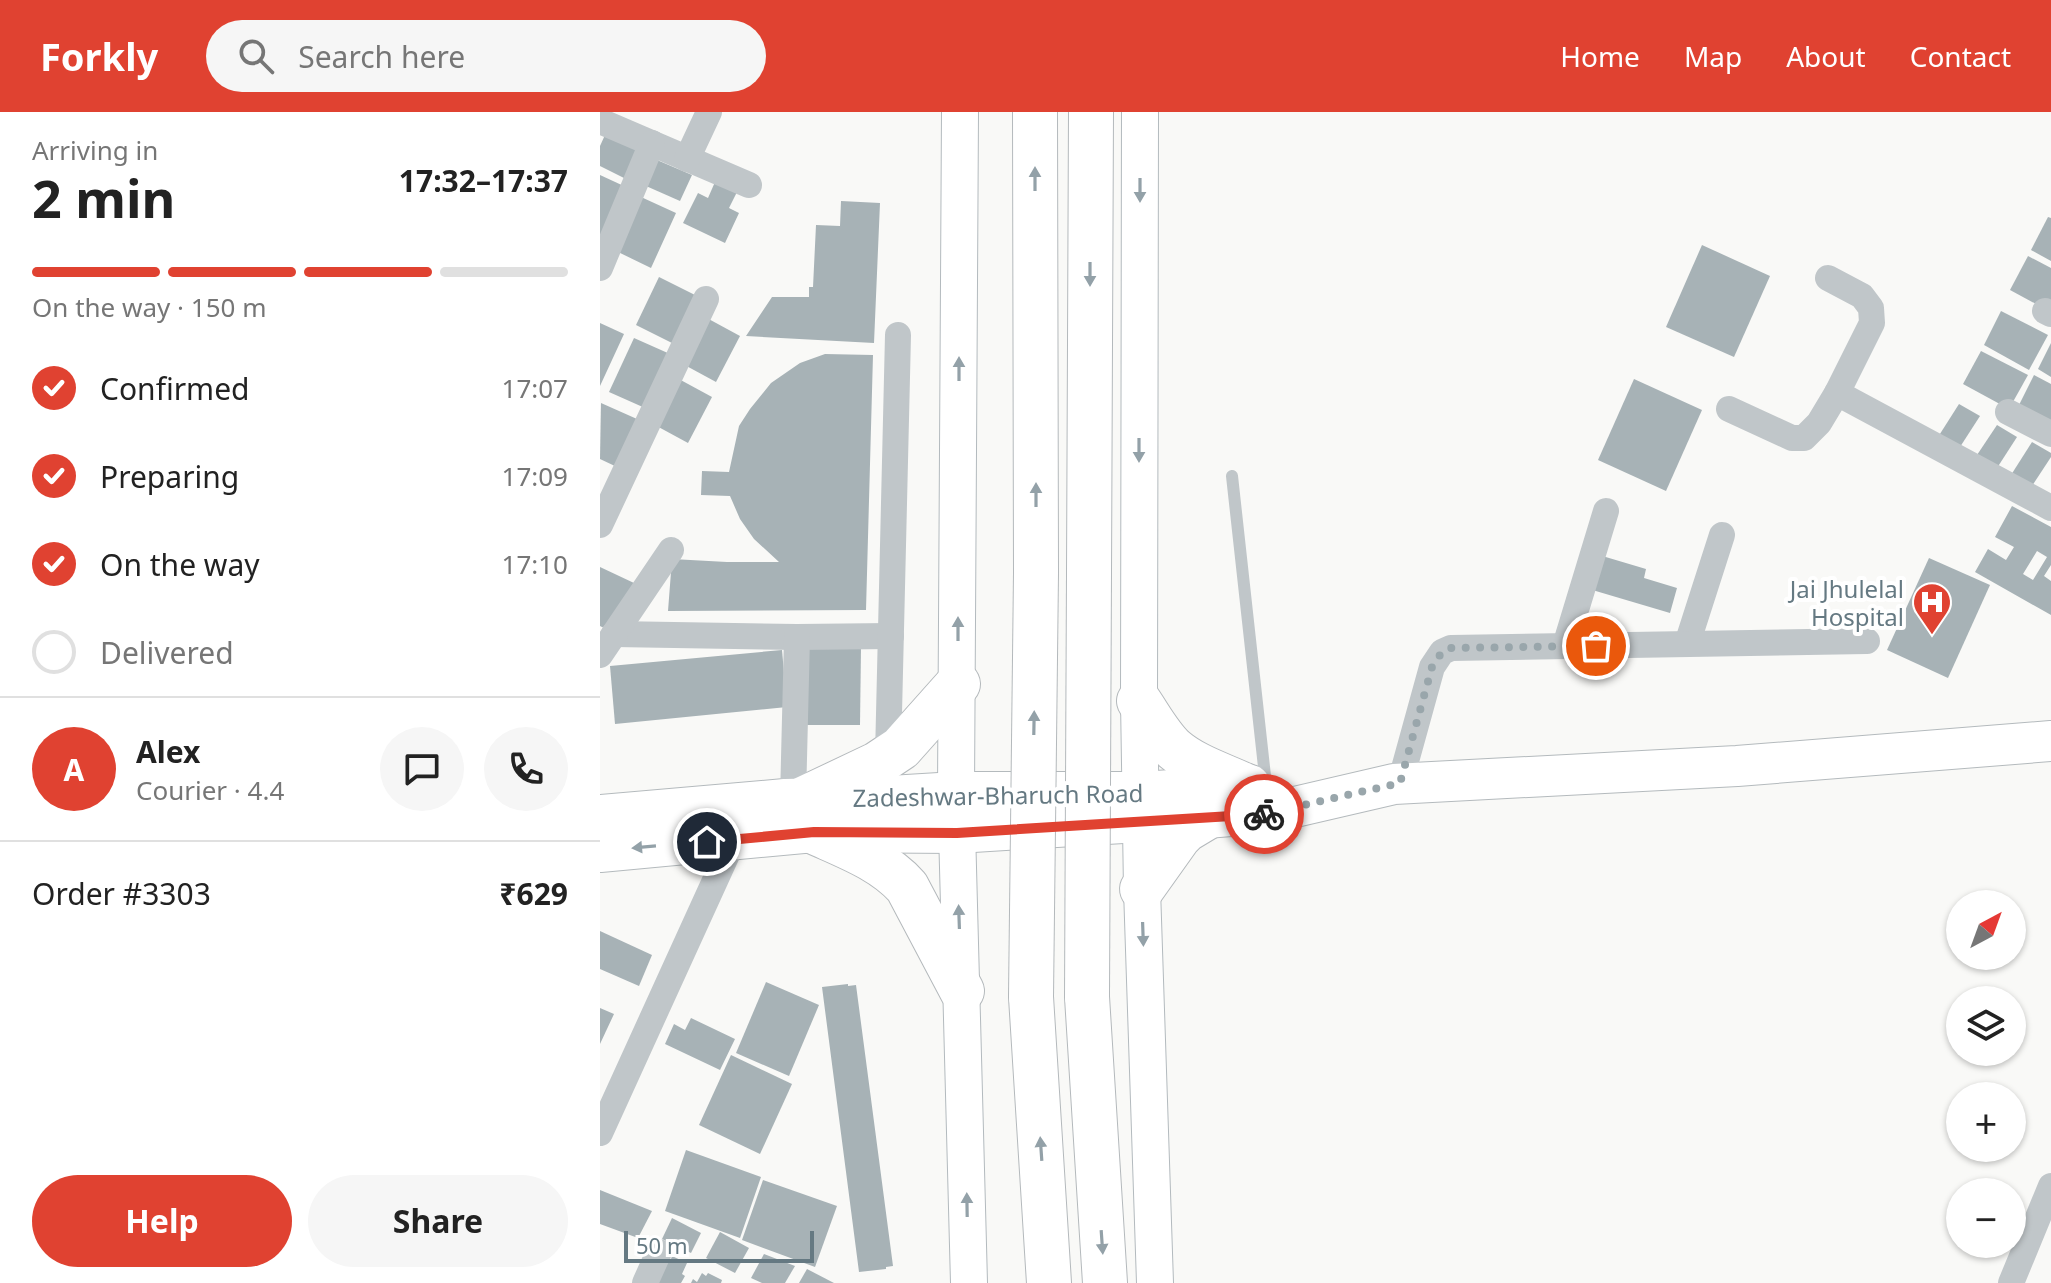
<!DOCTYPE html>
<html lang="en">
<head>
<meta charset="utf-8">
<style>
  body { margin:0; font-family:"Noto Sans",sans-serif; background:#f6f6f6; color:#222; height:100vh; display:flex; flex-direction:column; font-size:30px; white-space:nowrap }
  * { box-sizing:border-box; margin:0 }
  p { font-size:26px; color:#767676 }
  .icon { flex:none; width:44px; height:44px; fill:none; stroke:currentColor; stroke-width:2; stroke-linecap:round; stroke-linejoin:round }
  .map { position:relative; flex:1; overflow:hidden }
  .details { display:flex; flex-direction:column; background:#fff; width:600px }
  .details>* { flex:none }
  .needle { width:52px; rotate:41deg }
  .controls { position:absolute; left:1346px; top:778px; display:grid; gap:16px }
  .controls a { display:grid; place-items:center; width:80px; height:80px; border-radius:50%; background:#fff; box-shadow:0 2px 6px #0004; font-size:40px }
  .scale { position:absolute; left:24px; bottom:20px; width:190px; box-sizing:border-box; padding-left:8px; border:4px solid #657982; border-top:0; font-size:22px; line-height:28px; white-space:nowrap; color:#657982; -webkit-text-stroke:6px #fff; paint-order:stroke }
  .pin { position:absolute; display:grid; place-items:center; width:68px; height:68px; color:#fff; margin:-34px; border:4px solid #fff; border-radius:50%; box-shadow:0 2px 8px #0007 }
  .courier { position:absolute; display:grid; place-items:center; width:80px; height:80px; margin:-40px; border:6px solid #e04231; border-radius:50%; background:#fff; color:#222; box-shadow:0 2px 10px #0007 }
  .summary em { font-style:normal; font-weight:700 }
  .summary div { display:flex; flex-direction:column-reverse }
  .summary { display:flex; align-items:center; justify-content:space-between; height:136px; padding:0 32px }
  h1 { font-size:52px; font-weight:700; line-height:60px }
  .bar { display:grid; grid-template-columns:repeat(4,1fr); gap:12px 8px; align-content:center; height:96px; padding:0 32px }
  .bar i { height:10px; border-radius:6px; background:#e0e0e0 }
  .bar .selected { background:#e04231 }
  .bar p { grid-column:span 4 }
  .line { display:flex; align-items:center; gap:20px; padding:0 32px; border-top:2px solid #e0e0e0 }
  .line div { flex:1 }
  .round { display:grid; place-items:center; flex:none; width:84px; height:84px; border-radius:42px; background:#f6f6f6 }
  ol { padding:0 32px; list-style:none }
  li { display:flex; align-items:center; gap:24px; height:88px }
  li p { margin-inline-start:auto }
  li .icon { padding:8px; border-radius:50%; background:#e04231; color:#fff; stroke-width:4 }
  li:last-child { color:#767676 }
  li i { width:44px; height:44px; border:4px solid #e0e0e0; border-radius:50% }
  .primary-button { display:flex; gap:16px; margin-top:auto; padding:16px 32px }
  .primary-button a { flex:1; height:92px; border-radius:48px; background:#e04231; color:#fff; font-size:32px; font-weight:700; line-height:92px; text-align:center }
  .primary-button a+a { background:#f6f6f6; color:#222 }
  header { display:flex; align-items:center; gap:48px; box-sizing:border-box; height:112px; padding:0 40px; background:#e04231; color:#fff }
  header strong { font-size:38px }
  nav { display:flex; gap:44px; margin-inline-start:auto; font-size:28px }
  .search { width:560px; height:72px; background:#f6f6f6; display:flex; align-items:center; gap:20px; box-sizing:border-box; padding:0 28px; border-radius:44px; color:#767676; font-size:30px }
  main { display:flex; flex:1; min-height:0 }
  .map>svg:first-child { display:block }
  .building { fill:#a7b2b6; fill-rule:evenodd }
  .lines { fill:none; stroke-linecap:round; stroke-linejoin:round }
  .secondary-casing { stroke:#b3babe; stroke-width:38 }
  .primary-casing { stroke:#b4babd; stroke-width:42 }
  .highway-casing { stroke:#b4b9bc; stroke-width:46 }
  .lane { stroke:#c0c6c9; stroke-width:12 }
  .street { stroke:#c0c6c9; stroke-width:26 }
  .secondary { stroke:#fff; stroke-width:36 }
  .primary { stroke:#fff; stroke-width:40 }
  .highway { stroke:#fff; stroke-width:44 }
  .highway-bridge-casing { stroke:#b4b9bc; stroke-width:46; stroke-linecap:butt }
  .highway-bridge { stroke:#fff; stroke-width:44 }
  .oneway { fill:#93a1a8 }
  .done { stroke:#99a6ab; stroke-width:8; stroke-dasharray:0 14.4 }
  .route { stroke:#e04231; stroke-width:10 }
  .labels { text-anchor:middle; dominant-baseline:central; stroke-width:8; stroke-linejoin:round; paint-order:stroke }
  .poi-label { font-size:24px; fill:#657982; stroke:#fff; text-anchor:end }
  .street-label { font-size:24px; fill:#657982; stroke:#fff }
</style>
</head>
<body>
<header>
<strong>Forkly</strong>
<div class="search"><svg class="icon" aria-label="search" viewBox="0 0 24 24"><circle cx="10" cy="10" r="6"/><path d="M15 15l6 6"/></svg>Search here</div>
<nav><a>Home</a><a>Map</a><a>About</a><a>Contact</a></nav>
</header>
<main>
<section class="details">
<div class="summary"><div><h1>2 min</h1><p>Arriving in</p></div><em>17:32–17:37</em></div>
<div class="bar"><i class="selected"></i><i class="selected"></i><i class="selected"></i><i></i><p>On the way · 150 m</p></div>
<ol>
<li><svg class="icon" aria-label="check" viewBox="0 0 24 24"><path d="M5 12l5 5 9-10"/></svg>Confirmed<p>17:07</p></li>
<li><svg class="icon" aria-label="check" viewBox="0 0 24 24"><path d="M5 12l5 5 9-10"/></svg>Preparing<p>17:09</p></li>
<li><svg class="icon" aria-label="check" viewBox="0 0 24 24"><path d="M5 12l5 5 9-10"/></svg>On the way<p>17:10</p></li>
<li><i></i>Delivered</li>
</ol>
<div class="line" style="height:144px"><b class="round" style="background:#e04231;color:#fff">A</b><div><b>Alex</b><p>Courier · 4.4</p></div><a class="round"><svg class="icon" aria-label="chat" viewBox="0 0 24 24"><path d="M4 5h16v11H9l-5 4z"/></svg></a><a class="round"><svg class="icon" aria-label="phone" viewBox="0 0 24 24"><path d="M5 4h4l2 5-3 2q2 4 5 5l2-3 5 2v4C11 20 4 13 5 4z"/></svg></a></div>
<div class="line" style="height:104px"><div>Order #3303</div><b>₹629</b></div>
<div class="primary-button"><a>Help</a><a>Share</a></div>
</section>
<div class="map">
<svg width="1451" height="1171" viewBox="0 0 1451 1171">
  <rect width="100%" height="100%" fill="#f9f9f7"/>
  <!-- building -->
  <g class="building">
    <polygon points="5,23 39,38 26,67 0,54 0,34"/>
    <polygon points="57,48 92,63 80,89 46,74"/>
    <polygon points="0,63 26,75 0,131"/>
    <polygon points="115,70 137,80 129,96 139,101 125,131 83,111 98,81 108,86"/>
    <polygon points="41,85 76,101 51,156 16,139"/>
    <polygon points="241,89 280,91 274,231 146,224 172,185 209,185 209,175 213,175 216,113 240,114"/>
    <polygon points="1448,105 1451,106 1451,149 1431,138"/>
    <polygon points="1102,133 1170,164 1134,245 1066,215"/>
    <polygon points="1428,144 1451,156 1451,200 1410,178"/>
    <polygon points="59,165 97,184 74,232 36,213"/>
    <polygon points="1401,199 1448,223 1429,258 1384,233"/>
    <polygon points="105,205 140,224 116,270 81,251"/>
    <polygon points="0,211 24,222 0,274"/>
    <polygon points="34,226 70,242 45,296 9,280"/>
    <polygon points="1451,231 1451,265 1438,257"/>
    <polygon points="1381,239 1428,263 1409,297 1363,272"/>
    <polygon points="225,242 273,243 266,498 68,499 72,447 127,450 179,450 154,427 140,407 130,384 101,383 102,359 129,360 139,314 150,297 171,271 200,251"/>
    <polygon points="1434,263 1451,272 1451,315 1417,297"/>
    <polygon points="77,266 112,285 88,331 53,312"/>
    <polygon points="1034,267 1102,298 1066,379 998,348"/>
    <polygon points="1,291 37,307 17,355 0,347"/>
    <polygon points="1359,292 1380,304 1360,335 1338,325"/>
    <polygon points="1397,313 1417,325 1397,356 1375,346"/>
    <polygon points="1432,330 1451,341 1451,345 1432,374 1411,363"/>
    <path d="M1412 394 1451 415V453L1444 464 1451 469V503L1375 460 1388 437 1406 448 1414 435 1395 425ZM1437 439 1447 445 1433 468 1423 462Z"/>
    <polygon points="999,443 1046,457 1044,466 1077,476 1070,501 989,477"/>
    <polygon points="1329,446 1390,473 1348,566 1287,538"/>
    <polygon points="0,455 34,471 14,521 0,514"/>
    <polygon points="206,534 261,534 260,613 206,613"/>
    <polygon points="182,538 187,595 15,612 10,554"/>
    <polygon points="0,819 52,843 39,874 0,857"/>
    <polygon points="166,870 219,893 189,964 136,941"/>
    <polygon points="248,872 248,874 256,873 293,1154 286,1155 286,1157 259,1160 222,875"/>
    <polygon points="0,896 14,902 0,932"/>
    <polygon points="91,906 135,927 120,958 65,932 74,912 85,918"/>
    <polygon points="131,943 192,972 160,1042 99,1013"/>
    <polygon points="86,1038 161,1065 140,1126 65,1099"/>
    <polygon points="163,1068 237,1094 215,1155 142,1128"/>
    <polygon points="0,1078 52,1099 38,1126 0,1112"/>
    <polygon points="72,1106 101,1121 91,1141 62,1127"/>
    <polygon points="120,1120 149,1136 135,1161 106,1146"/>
    <polygon points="164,1142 195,1154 185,1171 162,1171 151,1166"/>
    <polygon points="72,1144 87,1151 82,1162 85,1164 81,1171 49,1171 66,1145 71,1147"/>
    <polygon points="207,1157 234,1171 199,1171"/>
    <polygon points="102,1161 106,1164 108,1161 122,1168 121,1171 91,1171 93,1167 97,1170"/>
  </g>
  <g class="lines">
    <defs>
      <g id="secondary">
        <polyline points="360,0 356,680 369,1171"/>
        <polyline points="540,0 539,589 542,777 555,1171"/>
      </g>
      <g id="primary">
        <polyline points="0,703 185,687 274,685 356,680 541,680 650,673"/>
        <polyline points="0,740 214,720 357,721 606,706 669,701 794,672 1137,654 1451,629"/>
      </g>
      <g id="highway">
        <polyline points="435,0 436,461"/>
        <polyline points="489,462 491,0"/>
        <path d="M539 589C550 605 560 624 574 637 594 654 620 662 644 673"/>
        <polyline points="201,688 277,652 301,636 358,572"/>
        <path d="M214 720C247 735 283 748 307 775L362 879"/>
        <polyline points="542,777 579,725 586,718 606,706"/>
        <polyline points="431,885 449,1171"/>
        <polyline points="487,885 505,1171"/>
      </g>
    </defs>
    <!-- secondary casing -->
    <use href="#secondary" class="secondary-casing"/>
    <!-- primary casing -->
    <use href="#primary" class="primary-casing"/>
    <!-- highway casing -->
    <use href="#highway" class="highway-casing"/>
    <!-- lane -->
    <polyline class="lane" points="632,364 666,673"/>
    <!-- street -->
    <g class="street">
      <polyline points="0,9 149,73"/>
      <polyline points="87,47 109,0"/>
      <polyline points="0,156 52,31"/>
      <polyline points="1445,199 1451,202"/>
      <polyline points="1237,281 1451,396"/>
      <polyline points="1129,297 1192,326 1204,326 1219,311 1237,281 1272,211 1271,196 1262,184 1228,166"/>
      <polyline points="1408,300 1451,322"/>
      <polyline points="0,413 106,187"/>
      <polyline points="14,522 197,525 291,524"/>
      <polyline points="1087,532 1122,423"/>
      <polyline points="965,534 1006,399"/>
      <polyline points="0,543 71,438"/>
      <polyline points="288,644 298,223"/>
      <polyline points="800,671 832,555 842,540 851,536 1267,529"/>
      <polyline points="193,687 197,525"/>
      <polyline points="0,1021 134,727"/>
      <polyline points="45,1171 59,1140"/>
      <polyline points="1411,1171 1451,1074"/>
    </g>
    <!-- secondary -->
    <use href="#secondary" class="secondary"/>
    <!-- primary -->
    <use href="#primary" class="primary"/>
    <!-- highway -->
    <use href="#highway" class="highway"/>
    <defs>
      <g id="highway-bridge">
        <polyline points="431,885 436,461"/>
        <polyline points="487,885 489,462"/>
      </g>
    </defs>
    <!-- highway-bridge casing -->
    <use href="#highway-bridge" class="highway-bridge-casing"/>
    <!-- highway-bridge -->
    <use href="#highway-bridge" class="highway-bridge"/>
  </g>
  <!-- one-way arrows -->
  <defs><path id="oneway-solid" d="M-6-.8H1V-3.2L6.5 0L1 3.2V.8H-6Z" transform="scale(2)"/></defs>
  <g class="oneway">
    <use href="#oneway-solid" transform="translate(435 67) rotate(-90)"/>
    <use href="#oneway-solid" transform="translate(540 78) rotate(90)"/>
    <use href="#oneway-solid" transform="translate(490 162) rotate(90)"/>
    <use href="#oneway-solid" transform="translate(359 257) rotate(-90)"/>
    <use href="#oneway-solid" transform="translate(539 338) rotate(90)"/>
    <use href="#oneway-solid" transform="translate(436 383) rotate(-90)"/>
    <use href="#oneway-solid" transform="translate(358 517) rotate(-90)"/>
    <use href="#oneway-solid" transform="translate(434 611) rotate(-89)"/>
    <use href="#oneway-solid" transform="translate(44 735) rotate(175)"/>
    <use href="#oneway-solid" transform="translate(359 805) rotate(-92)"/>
    <use href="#oneway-solid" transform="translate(543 822) rotate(88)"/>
    <use href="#oneway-solid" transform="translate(441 1037) rotate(-94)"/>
    <use href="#oneway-solid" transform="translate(367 1093) rotate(-91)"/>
    <use href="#oneway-solid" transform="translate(502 1130) rotate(86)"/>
  </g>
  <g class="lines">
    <!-- done -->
    <polyline class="done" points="664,702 800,671 832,555 842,540 851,536 996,534"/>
    <!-- route -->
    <polyline class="route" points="107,730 214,720 357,721 664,702"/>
  </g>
  <!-- icons -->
  <defs>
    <symbol id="hospital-pin" viewBox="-11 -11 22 30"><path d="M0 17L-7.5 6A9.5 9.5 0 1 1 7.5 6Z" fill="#e04231" stroke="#fff"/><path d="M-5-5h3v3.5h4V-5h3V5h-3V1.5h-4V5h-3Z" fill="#fff"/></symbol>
  </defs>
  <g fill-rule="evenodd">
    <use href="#hospital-pin" x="1310" y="468" width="44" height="60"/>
  </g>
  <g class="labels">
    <!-- poi labels -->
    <g class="poi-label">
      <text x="1304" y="476">Jai Jhulelal<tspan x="1304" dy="28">Hospital</tspan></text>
    </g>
    <!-- street labels -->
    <g class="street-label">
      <text transform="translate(398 683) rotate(-1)">Zadeshwar-Bharuch Road</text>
    </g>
  </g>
</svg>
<div class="controls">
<a><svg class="needle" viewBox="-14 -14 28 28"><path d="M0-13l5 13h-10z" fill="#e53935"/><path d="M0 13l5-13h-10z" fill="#767676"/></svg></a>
<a><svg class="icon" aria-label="layers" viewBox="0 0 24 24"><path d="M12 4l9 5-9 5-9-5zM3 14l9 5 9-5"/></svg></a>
<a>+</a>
<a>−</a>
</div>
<div class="scale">50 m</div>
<div class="pin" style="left:996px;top:534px;background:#ea580c"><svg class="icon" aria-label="bag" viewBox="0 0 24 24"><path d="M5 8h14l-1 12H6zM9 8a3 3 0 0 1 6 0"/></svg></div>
<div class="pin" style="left:107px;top:730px;background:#1f2937"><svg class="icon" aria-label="home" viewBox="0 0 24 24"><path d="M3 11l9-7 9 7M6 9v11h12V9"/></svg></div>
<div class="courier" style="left:664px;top:702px"><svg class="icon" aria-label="bike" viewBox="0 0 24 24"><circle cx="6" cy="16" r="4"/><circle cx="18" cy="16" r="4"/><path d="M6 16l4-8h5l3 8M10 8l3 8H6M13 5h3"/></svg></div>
</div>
</main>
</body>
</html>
